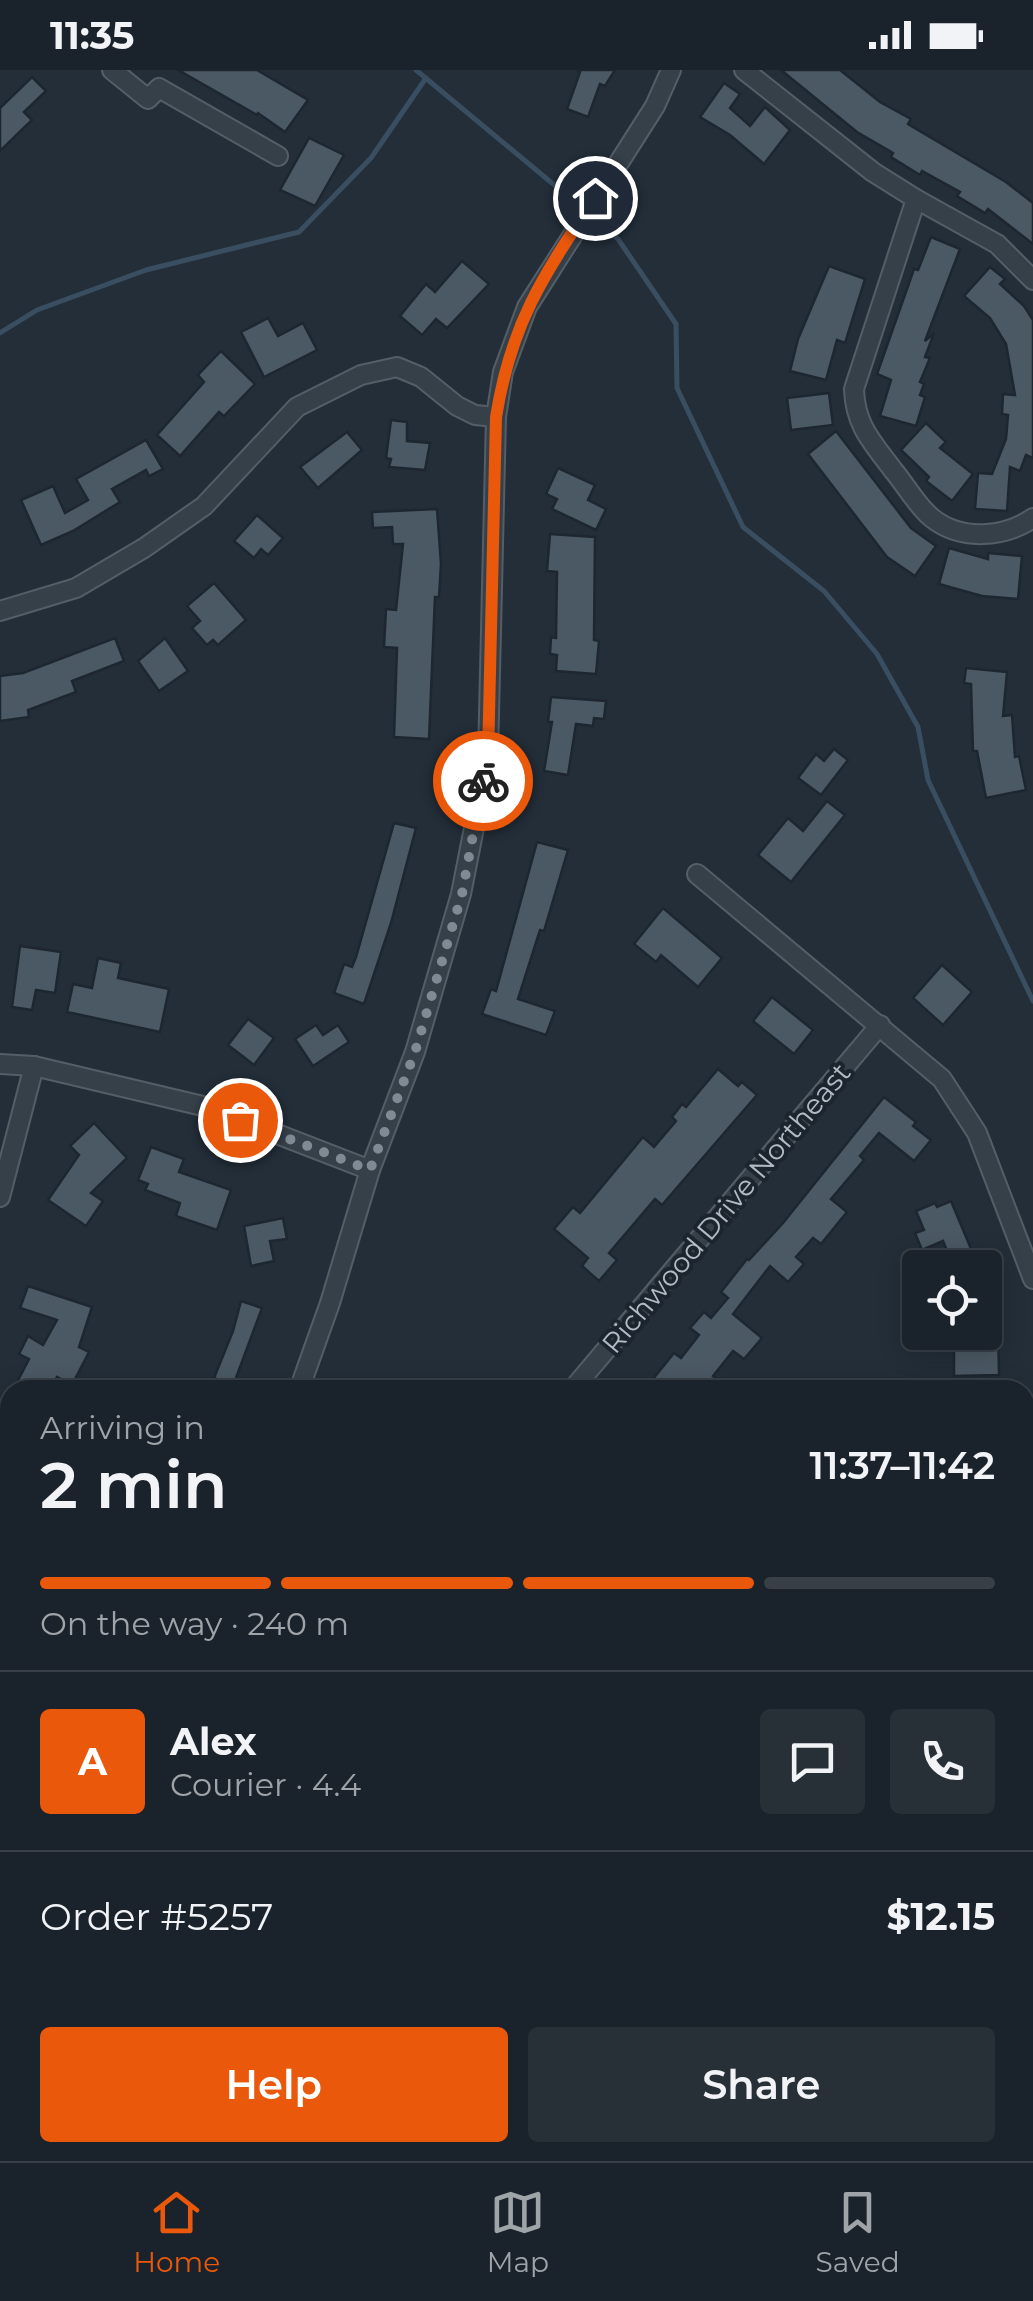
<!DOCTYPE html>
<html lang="en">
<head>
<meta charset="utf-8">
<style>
  body { margin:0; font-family:Montserrat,sans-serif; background:#272f37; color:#f1f3f6; height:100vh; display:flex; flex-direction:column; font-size:38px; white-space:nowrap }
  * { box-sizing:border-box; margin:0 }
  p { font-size:32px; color:#9fa4a9 }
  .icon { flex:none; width:55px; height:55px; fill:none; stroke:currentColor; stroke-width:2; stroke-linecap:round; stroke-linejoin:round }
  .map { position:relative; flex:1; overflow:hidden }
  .panel { position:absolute; left:0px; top:1310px; width:1035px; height:782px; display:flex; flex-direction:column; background:#1a222b; border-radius:30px 30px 0 0; box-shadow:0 5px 25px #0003,0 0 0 2px #383f47 }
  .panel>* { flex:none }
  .fabs { position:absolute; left:902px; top:1180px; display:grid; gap:20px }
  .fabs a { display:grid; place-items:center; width:100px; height:100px; border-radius:10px; background:#1a222b; box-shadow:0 5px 25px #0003,0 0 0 2px #383f47; font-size:50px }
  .pin { position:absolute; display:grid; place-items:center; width:85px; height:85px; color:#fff; margin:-42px; border:5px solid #fff; border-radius:50%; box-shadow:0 2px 10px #0007 }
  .courier { position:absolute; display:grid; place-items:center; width:100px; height:100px; margin:-50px; border:8px solid #ea580c; border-radius:50%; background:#fff; color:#222; box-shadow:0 2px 12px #0007 }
  .headline em { font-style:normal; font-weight:600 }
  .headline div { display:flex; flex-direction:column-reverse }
  .headline { display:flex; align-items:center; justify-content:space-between; height:170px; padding:0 40px }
  h1 { font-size:65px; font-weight:600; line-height:75px }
  .bar { display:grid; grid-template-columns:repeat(4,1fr); gap:15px 10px; align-content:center; height:120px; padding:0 40px }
  .bar i { height:12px; border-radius:8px; background:#383f47 }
  .bar .active { background:#ea580c }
  .bar p { grid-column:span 4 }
  .line { display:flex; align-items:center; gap:25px; padding:0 40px; border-top:2px solid #383f47 }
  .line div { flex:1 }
  .round { display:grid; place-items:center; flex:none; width:105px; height:105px; border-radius:10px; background:#272f37 }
  .button { display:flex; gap:20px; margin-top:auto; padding:20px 40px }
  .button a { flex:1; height:115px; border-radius:10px; background:#ea580c; color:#fff; font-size:40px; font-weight:600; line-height:115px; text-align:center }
  .button a+a { background:#272f37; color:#f1f3f6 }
  .status { display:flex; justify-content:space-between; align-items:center; height:70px; padding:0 50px; background:#1a222b; direction:ltr }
  .status svg { height:28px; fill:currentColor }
  .tab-bar { display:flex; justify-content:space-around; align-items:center; height:140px; border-top:2px solid #383f47; background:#1a222b; font-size:28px; color:#9fa4a9 }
  .tab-bar a { display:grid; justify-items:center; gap:5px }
  .tab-bar .active { color:#ea580c }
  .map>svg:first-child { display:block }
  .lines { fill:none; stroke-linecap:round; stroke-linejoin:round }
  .stream { stroke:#394e61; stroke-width:5 }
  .building { fill:#4b5964; stroke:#1e2730; stroke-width:2.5 }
  .minor-casing { stroke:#545e67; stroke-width:22 }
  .minor { stroke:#364049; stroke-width:18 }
  .done { stroke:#7f8a94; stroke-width:10; stroke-dasharray:0 18 }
  .route { stroke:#ea580c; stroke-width:12 }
  .labels { text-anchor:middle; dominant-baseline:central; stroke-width:8; stroke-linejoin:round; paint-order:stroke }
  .street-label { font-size:28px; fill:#b1bbc5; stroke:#1c252e }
</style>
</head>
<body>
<div class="status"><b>11:35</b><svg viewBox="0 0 49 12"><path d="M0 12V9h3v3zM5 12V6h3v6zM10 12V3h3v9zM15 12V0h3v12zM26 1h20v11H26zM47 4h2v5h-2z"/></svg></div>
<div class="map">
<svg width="1033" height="2091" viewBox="0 0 1033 2091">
  <rect width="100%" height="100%" fill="#232e39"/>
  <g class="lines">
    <!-- stream -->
    <g class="stream">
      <polyline points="416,0 583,139"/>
      <polyline points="591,146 618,169 676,254 677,318 743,457 824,521 877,584 918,657 928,710 1033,931"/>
      <polyline points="0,263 37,240 146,200 299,162 371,88 426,8"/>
      <polyline points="0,1651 10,1653"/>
      <polyline points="1025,1715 1033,1717"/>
    </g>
  </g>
  <!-- building -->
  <g class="building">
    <polygon points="178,0 257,0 308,30 285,62 258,43 257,45"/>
    <polygon points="577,0 615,0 605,16 600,14 588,47 567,39 580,2"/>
    <polygon points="781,0 840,0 880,32 911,49 908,54 1006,112 1033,133 1033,174 988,139 985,143 957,126 960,122 922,101 920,105 891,87 893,83 857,62"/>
    <polygon points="32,7 46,21 24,42 32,50 0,81 0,38"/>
    <polygon points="724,13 740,24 730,38 750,56 765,37 790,60 764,94 730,65 700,47"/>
    <polygon points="309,68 344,85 315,136 280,120"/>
    <polygon points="931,167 960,179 925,271 934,263 925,287 930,288 920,312 924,314 920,325 925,327 916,356 880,346 891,310 877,304 914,199 918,200"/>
    <polygon points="462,191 489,214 447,258 436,249 422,265 400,246 426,214 435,222"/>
    <polygon points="829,196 865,209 845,273 837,270 826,310 790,301 798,269"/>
    <polygon points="990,197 1005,209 1000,214 1024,236 1033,250 1033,388 1026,385 1020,401 1010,397 1007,441 975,439 978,403 992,404 1006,369 1008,345 1002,344 1003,324 1015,325 1006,274 990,248 964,226"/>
    <polygon points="268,248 278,266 303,253 317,280 264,307 241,262"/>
    <polygon points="221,281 255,314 224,346 219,342 180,386 157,365 204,312 198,305"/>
    <polygon points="829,323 833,355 791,360 787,328"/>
    <polygon points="391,350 407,352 407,371 430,373 425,400 389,397 391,389 386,388"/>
    <polygon points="926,353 946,372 940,378 973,404 952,431 926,411 929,407 901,380"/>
    <polygon points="836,361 911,458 936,476 915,506 887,487 808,384"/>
    <polygon points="347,362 362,380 318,418 300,397"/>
    <polygon points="146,370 163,399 149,406 146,400 112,419 120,432 73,461 41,475 21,430 53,416 65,443 88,430 76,409"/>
    <polygon points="558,398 595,415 588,430 606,439 596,460 552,439 557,429 546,424"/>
    <polygon points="437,439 441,494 439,527 435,527 429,669 394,667 397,578 384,577 386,539 396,540 403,474 393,474 392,457 373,458 372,442"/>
    <polygon points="257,445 283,468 268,485 261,479 254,488 234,471"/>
    <polygon points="550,464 595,467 594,570 599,571 596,604 556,601 557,585 550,584 551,567 556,568 557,502 547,501"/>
    <polygon points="949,478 988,489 988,483 1022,486 1018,529 982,526 939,514"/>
    <polygon points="214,513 246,550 218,575 213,570 207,575 192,558 200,551 187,536"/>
    <polygon points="115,568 124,591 72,611 76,622 28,640 29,647 0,651 0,606 23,603"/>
    <polygon points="165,568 188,601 159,621 138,591"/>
    <polygon points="966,598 1007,602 1003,646 1012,645 1015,687 1019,686 1026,720 986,728 977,681 973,681 971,614 964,613"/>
    <polygon points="551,627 606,631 604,649 594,648 593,656 576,654 568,705 544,701 552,652 548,652"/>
    <polygon points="834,679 848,690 821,725 798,708 816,684 824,691"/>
    <polygon points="827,731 845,745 791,812 758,785 788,748 803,761"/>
    <polygon points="394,753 416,758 391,853 364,934 334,923 344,894 352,897 356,887"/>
    <polygon points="537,772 568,780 544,861 540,860 518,929 555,941 546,965 482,944 491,919 496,921"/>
    <polygon points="663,838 722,888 698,917 661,885 656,892 634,874"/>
    <polygon points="20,876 61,882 55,923 36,920 32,940 12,937"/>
    <polygon points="98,888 121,893 118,908 169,919 160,962 67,942 73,914 92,918"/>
    <polygon points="942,895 972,922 943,955 913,928"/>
    <polygon points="772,927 813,960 794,984 753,951"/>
    <polygon points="248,949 274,968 254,995 228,975"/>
    <polygon points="316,955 323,965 338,955 349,972 313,996 295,969"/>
    <polygon points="718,999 738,1016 742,1012 757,1025 662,1135 655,1129 609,1183 617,1190 599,1211 582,1196 588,1188 554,1159 573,1137 580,1143 643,1067 654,1077 676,1051 672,1047 682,1034 686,1037"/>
    <polygon points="884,1027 916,1052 913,1056 931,1070 914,1091 879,1063 860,1086 864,1090 831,1129 847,1142 821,1174 813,1168 796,1187 804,1194 788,1212 770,1196 733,1244 762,1268 744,1289 733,1281 713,1306 719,1311 712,1320 644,1320 674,1283 681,1288 699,1265 690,1258 704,1242 711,1248 728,1228 721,1222 747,1189 749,1190 783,1153"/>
    <polygon points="94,1053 127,1088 91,1123 103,1131 86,1156 48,1130 79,1085 70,1076"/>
    <polygon points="151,1077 184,1089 179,1102 231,1120 217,1160 176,1146 180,1133 145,1120 148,1114 138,1110"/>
    <polygon points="951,1131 969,1174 979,1198 954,1198 943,1171 922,1180 915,1163 924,1160 916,1141 935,1133 937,1137"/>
    <polygon points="283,1148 287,1169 270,1171 274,1191 251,1196 244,1156"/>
    <polygon points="28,1216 92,1237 79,1277 89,1282 72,1315 57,1307 50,1320 13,1320 29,1289 19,1284 28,1266 43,1275 57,1250 20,1238"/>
    <polygon points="985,1224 998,1255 999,1305 954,1306 954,1276 974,1276 970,1262 985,1262"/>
    <polygon points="241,1231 262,1238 233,1316 214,1308 233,1261"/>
  </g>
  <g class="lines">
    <defs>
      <g id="minor">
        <polyline points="112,0 148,29 159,18 278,86"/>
        <path d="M744 0 873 102 916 129 854 319C855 355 872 372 893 400 905 414 917 436 932 448 961 471 1004 468 1033 448"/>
        <polyline points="916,129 997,174 1033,210"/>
        <polyline points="0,541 76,518 144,478 204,436 297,337 361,305 397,297 421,307 457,336 475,345 496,347"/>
        <polyline points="697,804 942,1009 977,1063 1033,1209"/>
        <polyline points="0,994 34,996 207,1037 370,1100"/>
        <polyline points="0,1127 34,996"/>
        <polyline points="299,1320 330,1233 370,1100 415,982 461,824 488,687 496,347 503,302 527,237 655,36 671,0"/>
        <polyline points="572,1320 880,955"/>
        <polyline points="1025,1538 1033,1506"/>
        <polyline points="0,1754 10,1743"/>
        <polyline points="0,2088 4,2091"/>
        <polyline points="333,2091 341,2082"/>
        <polyline points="767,2091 775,2082"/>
      </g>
    </defs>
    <!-- minor casing -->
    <use href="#minor" class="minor-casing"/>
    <!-- minor -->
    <use href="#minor" class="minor"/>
  </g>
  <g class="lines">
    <!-- done -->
    <polyline class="done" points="240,1050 370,1100 415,982 462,824 483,711"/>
    <!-- route -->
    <path class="route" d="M483 711 488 687 496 347C511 253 543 206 595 128"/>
  </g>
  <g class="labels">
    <!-- street labels -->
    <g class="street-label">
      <text transform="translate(726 1138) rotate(-50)">Richwood Drive Northeast</text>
    </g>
  </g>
</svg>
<div class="fabs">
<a><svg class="icon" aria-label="locate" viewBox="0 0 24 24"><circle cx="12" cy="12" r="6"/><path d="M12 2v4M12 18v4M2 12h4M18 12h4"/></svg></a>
</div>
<div class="pin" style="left:240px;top:1050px;background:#ea580c"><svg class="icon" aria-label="bag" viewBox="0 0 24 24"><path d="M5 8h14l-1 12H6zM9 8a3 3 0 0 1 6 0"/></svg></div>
<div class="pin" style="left:595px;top:128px;background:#1f2937"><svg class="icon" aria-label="home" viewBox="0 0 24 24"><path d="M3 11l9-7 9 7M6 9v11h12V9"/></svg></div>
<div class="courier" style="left:483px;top:711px"><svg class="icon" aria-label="bike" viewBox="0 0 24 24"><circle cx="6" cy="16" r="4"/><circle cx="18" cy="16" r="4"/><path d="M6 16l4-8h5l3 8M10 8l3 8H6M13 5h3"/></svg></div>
<section class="panel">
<div class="headline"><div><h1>2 min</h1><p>Arriving in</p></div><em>11:37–11:42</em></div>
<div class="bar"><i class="active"></i><i class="active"></i><i class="active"></i><i></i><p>On the way · 240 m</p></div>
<div class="line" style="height:180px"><b class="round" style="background:#ea580c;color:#fff">A</b><div><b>Alex</b><p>Courier · 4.4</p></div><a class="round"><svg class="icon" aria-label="chat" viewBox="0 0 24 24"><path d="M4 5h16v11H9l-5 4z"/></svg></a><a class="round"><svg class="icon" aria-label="phone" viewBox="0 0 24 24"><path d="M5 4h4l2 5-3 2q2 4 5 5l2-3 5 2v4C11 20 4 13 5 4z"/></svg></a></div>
<div class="line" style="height:130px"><div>Order #5257</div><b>$12.15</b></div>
<div class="button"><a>Help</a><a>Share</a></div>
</section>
</div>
<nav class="tab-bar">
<a class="active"><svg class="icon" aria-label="home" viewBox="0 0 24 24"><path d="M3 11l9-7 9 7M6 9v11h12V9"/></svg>Home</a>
<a><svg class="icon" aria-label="map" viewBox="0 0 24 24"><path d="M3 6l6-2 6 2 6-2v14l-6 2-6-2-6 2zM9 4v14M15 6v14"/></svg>Map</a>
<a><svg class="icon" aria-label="saved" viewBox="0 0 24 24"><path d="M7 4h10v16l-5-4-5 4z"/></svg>Saved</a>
</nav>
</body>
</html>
